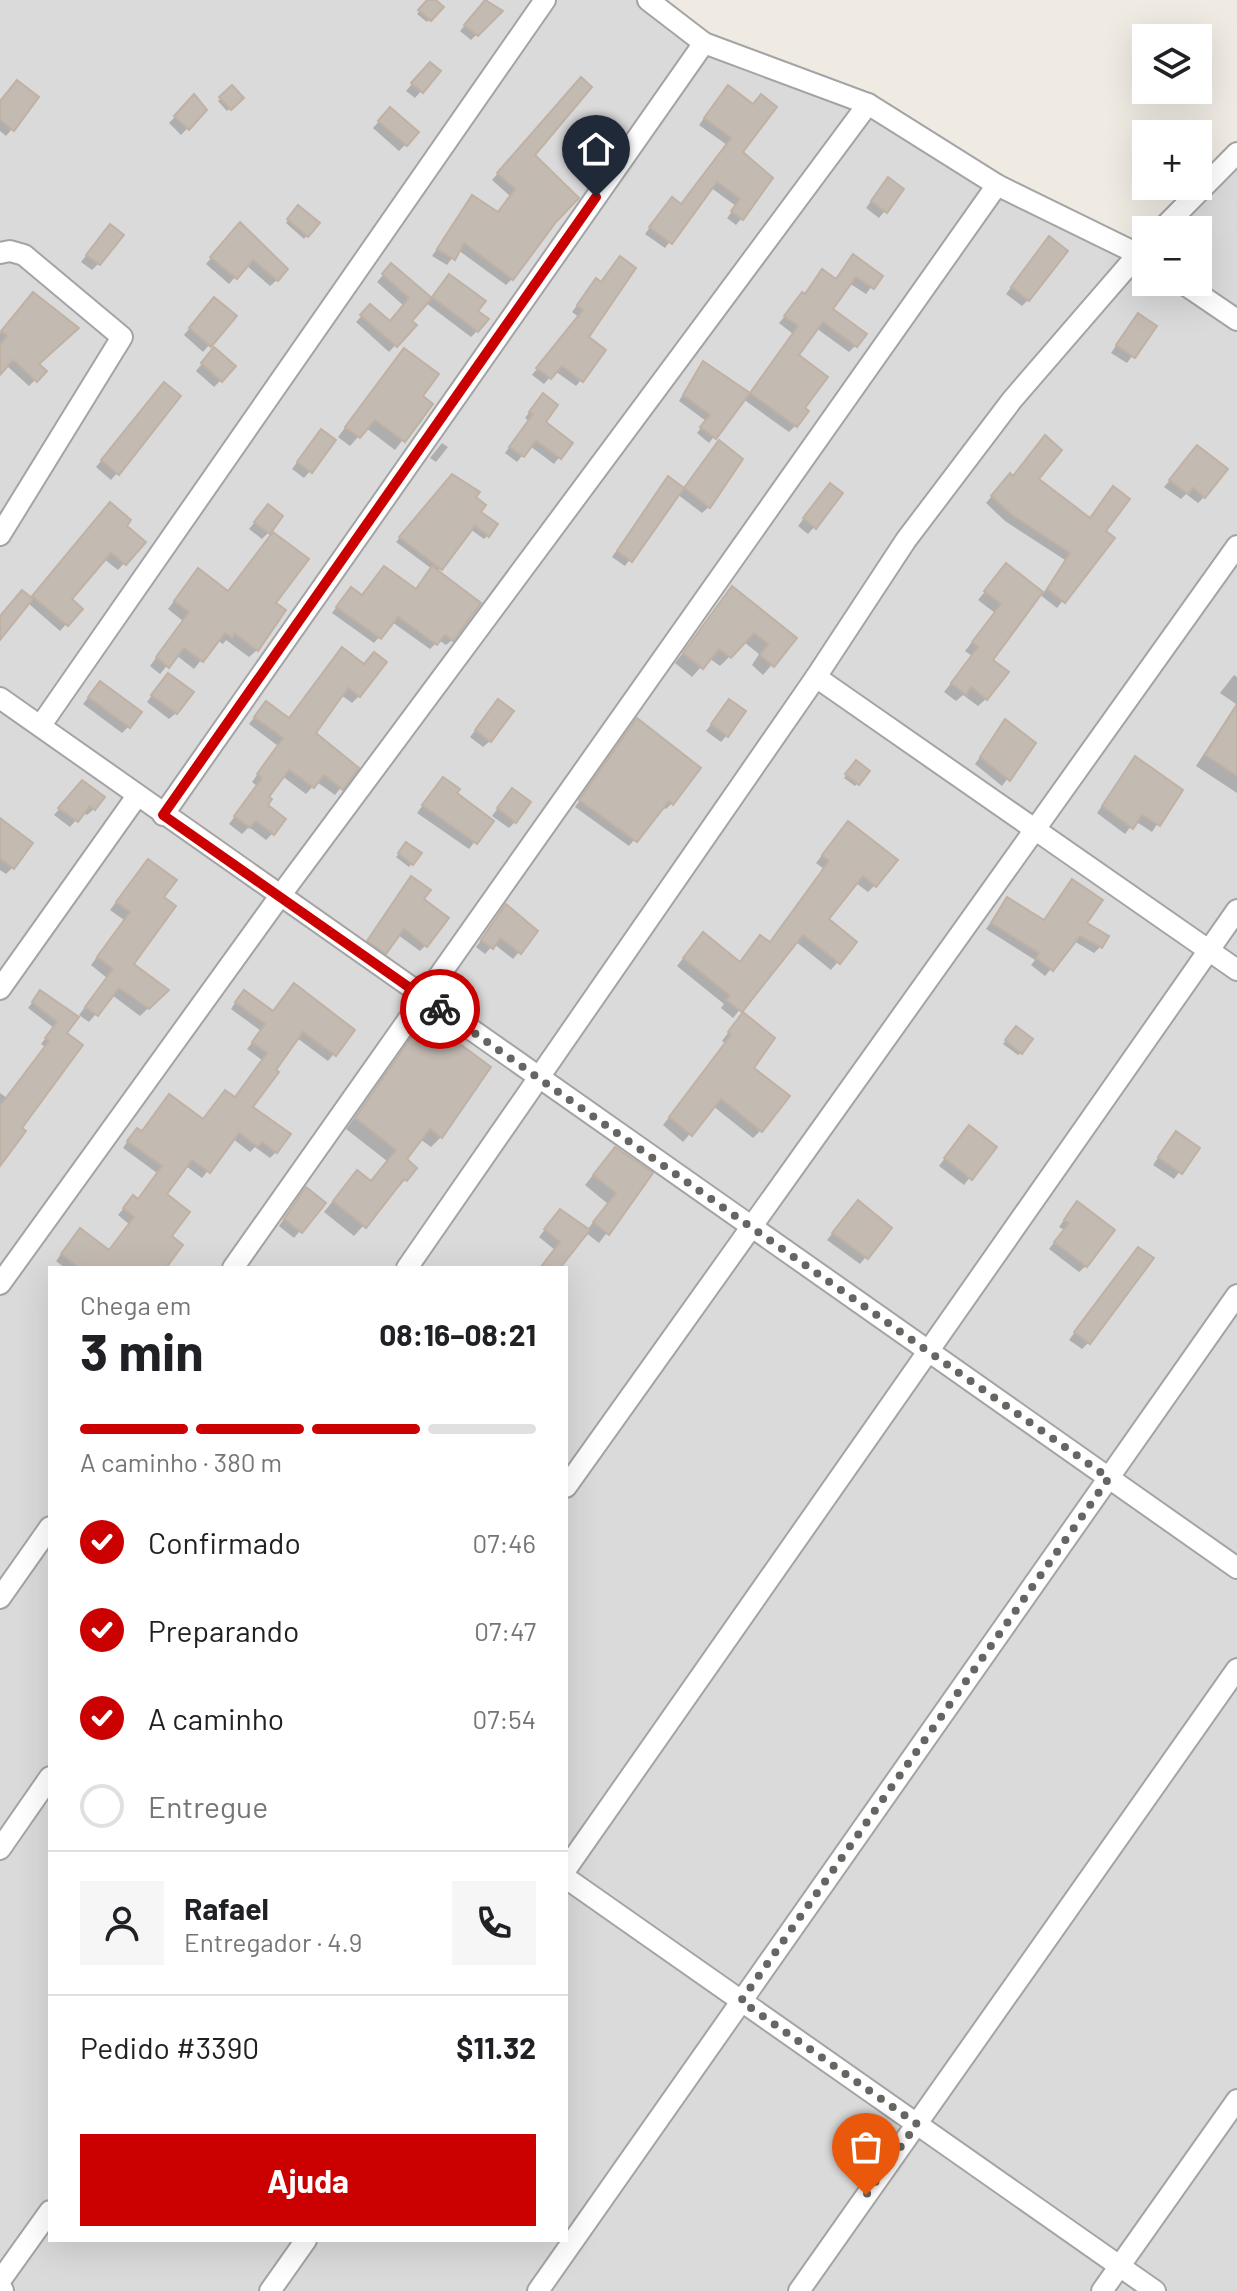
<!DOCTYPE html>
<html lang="pt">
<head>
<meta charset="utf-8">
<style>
  body { margin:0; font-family:Barlow,sans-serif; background:#f6f6f6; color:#202124; height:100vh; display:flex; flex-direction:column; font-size:30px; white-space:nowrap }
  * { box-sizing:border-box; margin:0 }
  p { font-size:26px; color:#757577 }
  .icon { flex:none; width:44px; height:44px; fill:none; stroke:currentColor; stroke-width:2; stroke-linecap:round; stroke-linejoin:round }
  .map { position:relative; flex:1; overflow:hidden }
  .panel { position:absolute; left:48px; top:1266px; width:520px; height:976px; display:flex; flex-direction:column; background:#fff; border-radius:0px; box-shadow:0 8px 32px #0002 }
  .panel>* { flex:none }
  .fabs { position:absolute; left:1132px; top:24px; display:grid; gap:16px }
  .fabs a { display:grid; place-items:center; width:80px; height:80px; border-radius:0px; background:#fff; box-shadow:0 8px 32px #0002; font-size:40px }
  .pin { position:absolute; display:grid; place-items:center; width:68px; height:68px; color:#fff; margin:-82px -34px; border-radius:50% 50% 50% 0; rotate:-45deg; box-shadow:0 0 8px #0007 }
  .pin .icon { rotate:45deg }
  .courier { position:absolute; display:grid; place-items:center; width:80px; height:80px; margin:-40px; border:6px solid #ca0001; border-radius:50%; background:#fff; color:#222; box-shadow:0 2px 10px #0007 }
  .head em { font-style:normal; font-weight:700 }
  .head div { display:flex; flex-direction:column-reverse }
  .head { display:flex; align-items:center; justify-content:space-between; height:136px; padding:0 32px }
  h1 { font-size:52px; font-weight:700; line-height:60px }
  .bar { display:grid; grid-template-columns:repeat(4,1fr); gap:12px 8px; align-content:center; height:96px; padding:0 32px }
  .bar i { height:10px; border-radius:6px; background:#e0e0e0 }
  .bar .on { background:#ca0001 }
  .bar p { grid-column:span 4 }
  .line { display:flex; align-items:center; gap:20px; padding:0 32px; border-top:2px solid #e0e0e0 }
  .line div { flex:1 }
  .round { display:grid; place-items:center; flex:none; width:84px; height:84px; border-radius:0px; background:#f6f6f6 }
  ol { padding:0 32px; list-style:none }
  li { display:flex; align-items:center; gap:24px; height:88px }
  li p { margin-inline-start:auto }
  li .icon { padding:8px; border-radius:50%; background:#ca0001; color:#fff; stroke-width:4 }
  li:last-child { color:#757577 }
  li i { width:44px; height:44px; border:4px solid #e0e0e0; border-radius:50% }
  .button { display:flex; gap:16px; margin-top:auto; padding:16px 32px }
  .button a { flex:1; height:92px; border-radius:0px; background:#ca0001; color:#fff; font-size:32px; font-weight:700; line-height:92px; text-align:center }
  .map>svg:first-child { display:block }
  .residential { fill:#dbdada; fill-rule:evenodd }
  .shadow { fill:#0003 }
  .building { fill:#c3bab2; stroke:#c0b1a5; stroke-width:2 }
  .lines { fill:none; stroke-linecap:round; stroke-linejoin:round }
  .minor-casing { stroke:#a4a4a4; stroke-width:24 }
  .tertiary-casing { stroke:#a4a4a4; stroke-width:28 }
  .minor { stroke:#fff; stroke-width:20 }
  .tertiary { stroke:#fff; stroke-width:24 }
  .done { stroke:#666562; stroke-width:8; stroke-dasharray:0 14.4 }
  .route { stroke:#ca0001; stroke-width:10 }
</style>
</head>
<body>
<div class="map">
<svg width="1237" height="2291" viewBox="0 0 1237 2291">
  <rect width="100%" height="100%" fill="#efebe3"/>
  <!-- residential -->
  <path class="residential" d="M0 0H648L704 43 868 104 1138 253 1146 245V282H1198V230H1161L1237 153V2291H0ZM50 1268H566V2240H50Z"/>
  <!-- shadow -->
  <g class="shadow">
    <polygon points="429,0 441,7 427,22 417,14"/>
    <polygon points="487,0 500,11 471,40 460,31"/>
    <polygon points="423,71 438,72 415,98 406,91"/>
    <polygon points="575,86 532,156 554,221 512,279 506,285 458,250 447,265 432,256 472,198 497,214 510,196 492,180"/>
    <polygon points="232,88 242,98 227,111 218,101"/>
    <polygon points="722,94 753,106 741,152 741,219 736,225 727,218 736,206 710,187 665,248 645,234 666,205 680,206 727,145 699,125"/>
    <polygon points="194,97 205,110 181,135 169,123"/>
    <polygon points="0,102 12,129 6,136 0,131"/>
    <polygon points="384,116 406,144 399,151 373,128"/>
    <polygon points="882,186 902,190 879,218 866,208"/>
    <polygon points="298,207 317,223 304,239 286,223"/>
    <polygon points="234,231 277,280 270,286 246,265 229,284 206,264"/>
    <polygon points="104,233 98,264 92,270 81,262"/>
    <polygon points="1043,245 1028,300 1022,306 1006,294"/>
    <polygon points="847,263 880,276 866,294 849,283 830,309 855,346 849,352 816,328 796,355 802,409 796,425 789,432 743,399 709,443 697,433 706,421 679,401 698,369 703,364 748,395 793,334 779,323 822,272 835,280"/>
    <polygon points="391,266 431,299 443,282 476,312 477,331 471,337 426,303 410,321 414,325 389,352 356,322 370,307 389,324 404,306 377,282"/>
    <polygon points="591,287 581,380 576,386 555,371 544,384 532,375 579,317 572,312"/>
    <polygon points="27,300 37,365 44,371 29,386 6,365 0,372 0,333"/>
    <polygon points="208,306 234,316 203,352 184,335"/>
    <polygon points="1132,322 1154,327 1127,363 1111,353"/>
    <polygon points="208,356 221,380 214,387 196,371"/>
    <polygon points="396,359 420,396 430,404 395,450 366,428 350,446 338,437"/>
    <polygon points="158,391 117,473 111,480 96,467"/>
    <polygon points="537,402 543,423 570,443 554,464 530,446 517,462 505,453 529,421 525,418"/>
    <polygon points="315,438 310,471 304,478 292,469"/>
    <polygon points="442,443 448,447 436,462 430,458"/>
    <polygon points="712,449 709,507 702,513 677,494 625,566 612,557 663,484 668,478 683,490"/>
    <polygon points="1192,454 1204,497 1198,503 1186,494 1181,499 1164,487"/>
    <polygon points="1013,478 1036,479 1089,519 1107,495 1103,531 1112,538 1057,608 1039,594 990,660 986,699 978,706 963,695 956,701 944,692 972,656 965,651 995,613 978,600 1006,566 1042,595 1065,560 1005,521 986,503 1004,482"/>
    <polygon points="448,480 473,498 488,535 484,539 470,529 437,572 452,640 446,645 439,640 430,649 392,622 374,643 332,613 346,595 362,597 415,591 432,569 396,542"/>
    <polygon points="824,492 814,527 808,534 798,526"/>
    <polygon points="104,512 143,542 118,570 103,558 69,599 80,609 60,631 28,603 0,637 0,616 30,600"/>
    <polygon points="262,513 269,532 262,539 249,529"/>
    <polygon points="191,579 227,593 274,603 257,650 249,657 226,640 223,644 217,640 194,669 176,655 160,674 150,666 183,621 168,609"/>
    <polygon points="732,589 794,639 763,675 752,665 759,654 744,642 720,666 709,658 692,677 675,663"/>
    <polygon points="335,657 359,696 352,703 341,695 313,733 356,768 335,795 317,782 306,794 282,776 265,805 273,833 266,840 249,827 242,834 229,824 257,786 252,782 278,746 249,724 260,710 288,720"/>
    <polygon points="1234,675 1237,677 1237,793 1196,766 1236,704 1220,693"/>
    <polygon points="162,682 176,713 169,719 147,702"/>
    <polygon points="94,690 128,727 122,733 83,704"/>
    <polygon points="729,701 727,735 721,742 706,731"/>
    <polygon points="492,708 490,741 483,747 470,737"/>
    <polygon points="1006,721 1034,744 1002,786 975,764"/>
    <polygon points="631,727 672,803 666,809 662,807 629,846 575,807"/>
    <polygon points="1135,759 1180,790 1152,832 1135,821 1125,834 1097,813"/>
    <polygon points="856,763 867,771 855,786 844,778"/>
    <polygon points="437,786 491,821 469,849 417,813"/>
    <polygon points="76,789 94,809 87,815 83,812 70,827 54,815"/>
    <polygon points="506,797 515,822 509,828 492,816"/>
    <polygon points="0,821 12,868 6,874 0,870"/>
    <polygon points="841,831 875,885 868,892 856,883 827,920 854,942 831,970 795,941 733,1018 721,1008 724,1004 677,966 696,942 739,964 754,944 769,944 824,869 816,863"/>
    <polygon points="404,847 419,854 409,867 396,857"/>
    <polygon points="141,869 162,898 131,964 166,991 140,1016 112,995 89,1022 79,1015 107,978 91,965 124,920 110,910"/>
    <polygon points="411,878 421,900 426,945 420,951 398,935 379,958 363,947"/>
    <polygon points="1007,899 1043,922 1084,923 1100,947 1094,953 1074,941 1045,976 1031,965 1035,960 986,929"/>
    <polygon points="506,907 519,952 513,959 494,944 485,954 476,947"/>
    <polygon points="294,985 353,1030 328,1061 297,1038 250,1108 276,1152 270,1158 255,1147 250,1152 233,1139 202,1178 186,1166 164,1195 169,1237 163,1268 65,1268 56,1261 74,1237 108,1252 129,1224 118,1215 127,1204 137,1201 157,1173 123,1148 131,1136 141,1133 203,1121 234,1099 262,1060 247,1049 261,1031 231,1009 238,998 272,1013"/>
    <polygon points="40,993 64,1034 0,1162 0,1093 7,1098 45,1047 41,1044 54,1028 28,1008"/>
    <polygon points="425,1021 441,1137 431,1147 420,1139 404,1160 405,1180 354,1236 324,1212 348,1182 370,1182 387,1161 346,1129"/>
    <polygon points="736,1022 751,1069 760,1131 753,1138 713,1106 683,1142 663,1125 726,1044 722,1041"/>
    <polygon points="1016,1029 1021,1053 1018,1055 1003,1044"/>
    <polygon points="963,1134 994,1147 964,1185 939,1166"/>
    <polygon points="1170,1140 1197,1148 1174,1179 1153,1165"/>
    <polygon points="606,1159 651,1174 599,1243 585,1232 557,1268 541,1268 555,1250 539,1237 554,1218 587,1230 608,1204 585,1185"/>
    <polygon points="300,1196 323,1203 294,1238 279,1226"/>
    <polygon points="852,1209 889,1228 860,1264 827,1240"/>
    <polygon points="1071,1210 1086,1266 1079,1272 1049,1249 1064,1230 1059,1227"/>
    <polygon points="1100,1298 1088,1343 1082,1349 1069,1340"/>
  </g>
  <!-- building -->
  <g class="building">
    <polygon points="427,0 436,0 444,7 431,21 418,10"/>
    <polygon points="485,0 503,11 478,36 464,25"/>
    <polygon points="430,62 441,71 423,93 411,83"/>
    <polygon points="581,77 592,87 535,155 579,198 556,222 513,280 464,243 455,260 437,249 472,195 498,212 515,189 497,173"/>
    <polygon points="17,80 39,97 14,131 0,120 0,101"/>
    <polygon points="232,85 244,98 231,110 219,97"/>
    <polygon points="728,85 753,104 761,94 777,107 743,152 773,178 743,220 731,211 740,199 717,182 672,244 649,227 672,197 681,204 731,138 704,118"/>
    <polygon points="194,94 207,110 189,130 174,116"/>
    <polygon points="390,107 419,132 407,146 378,121"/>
    <polygon points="888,177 904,189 887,213 871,201"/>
    <polygon points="298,205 320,223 308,237 287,219"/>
    <polygon points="240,222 288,269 278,281 253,260 237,279 210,257"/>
    <polygon points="110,224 124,235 100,265 86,255"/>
    <polygon points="1049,236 1068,251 1029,301 1011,287"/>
    <polygon points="853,254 883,276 874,289 856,277 833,309 867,334 857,347 823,322 799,355 828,377 805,408 809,411 797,427 750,393 798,326 784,316 802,292 805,294 822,269 836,279"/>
    <polygon points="620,256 636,268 589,337 606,350 583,382 562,366 551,379 536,368 583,310 577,305 596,278 601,282"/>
    <polygon points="391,263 432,298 412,321 417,325 397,347 360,315 370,304 390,321 409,298 382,274"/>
    <polygon points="449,274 486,301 478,311 489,319 478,332 432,297"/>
    <polygon points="33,292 79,328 39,364 47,371 37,382 13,360 0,375 0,345 7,336 1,331"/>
    <polygon points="214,297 237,316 211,347 189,328"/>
    <polygon points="1138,313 1157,326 1135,358 1116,345"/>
    <polygon points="214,347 236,366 222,382 201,363"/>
    <polygon points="404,348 439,374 423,396 433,404 405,442 375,420 360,438 345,427"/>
    <polygon points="703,361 750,393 716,439 700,427 710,415 683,395"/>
    <polygon points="164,382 181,396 119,475 101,460"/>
    <polygon points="543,393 558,405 546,422 573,443 561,459 536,441 524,457 509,447 533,414 529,412"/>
    <polygon points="321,429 336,440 312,473 297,462"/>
    <polygon points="1045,435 1062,450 1039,479 1090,518 1113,486 1130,499 1106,531 1115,538 1065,603 1047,589 1070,553 1012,515 991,496 1010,473 1013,476"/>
    <polygon points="719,440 743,459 710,508 684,488"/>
    <polygon points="1197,445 1228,469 1205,498 1193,488 1188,494 1169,480"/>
    <polygon points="452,474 480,492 476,497 486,505 481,512 498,524 489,537 475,526 442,570 399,537"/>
    <polygon points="668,476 684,488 632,562 617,551"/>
    <polygon points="830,483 843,493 816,529 803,518"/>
    <polygon points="110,502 131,520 127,526 146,542 126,565 111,553 72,599 83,609 68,626 32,596"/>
    <polygon points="268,504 283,516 270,534 254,522"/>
    <polygon points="273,532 309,559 276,603 286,610 258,651 235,634 232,638 225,633 203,662 184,648 169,668 156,657 189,612 174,601 198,568 228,591"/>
    <polygon points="1006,563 1043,592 993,660 1009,672 987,700 971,687 966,695 951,683 978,647 972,642 1001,604 984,591"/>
    <polygon points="384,566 416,589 432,566 481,603 453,641 445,635 437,645 398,617 381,639 336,607 351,587 362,595"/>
    <polygon points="732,586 797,638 774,667 760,655 768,644 754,633 731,658 719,649 703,669 683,653"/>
    <polygon points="22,590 33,599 0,640 0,616"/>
    <polygon points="342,647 364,664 374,652 387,662 360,697 348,688 316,733 359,768 343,790 324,775 314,788 289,770 269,797 272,799 268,805 286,819 274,835 256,821 250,828 234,816 262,778 257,774 283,738 254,717 266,701 289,718"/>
    <polygon points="168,673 194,692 177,714 151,695"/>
    <polygon points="100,681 142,712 130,728 88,697"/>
    <polygon points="498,699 514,711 491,742 475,730"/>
    <polygon points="729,699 746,711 728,737 711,724"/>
    <polygon points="1237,705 1237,776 1205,755"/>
    <polygon points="637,718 701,768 673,805 669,801 637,842 579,800"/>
    <polygon points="1005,719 1036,743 1010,781 980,757"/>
    <polygon points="1135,756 1183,790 1160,826 1142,815 1133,829 1102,806"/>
    <polygon points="856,760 870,771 859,785 845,774"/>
    <polygon points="443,777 460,789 457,793 494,821 477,844 422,805"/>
    <polygon points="82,780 105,797 95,810 90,806 78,822 58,808"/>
    <polygon points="512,788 531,802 516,823 497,808"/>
    <polygon points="0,818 33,843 14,869 0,859"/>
    <polygon points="848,821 898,860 876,887 863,876 829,919 857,942 840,964 803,935 742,1012 726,1000 730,996 683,958 703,932 740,962 760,935 770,942 829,861 822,855"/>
    <polygon points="406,842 422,853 413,865 398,853"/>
    <polygon points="148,859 177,880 164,897 176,906 134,964 169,990 149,1009 119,988 98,1016 85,1007 113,969 97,957 130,912 116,902"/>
    <polygon points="411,876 431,890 424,899 449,918 427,947 404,929 386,954 367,941"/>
    <polygon points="1072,879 1103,900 1087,923 1109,936 1102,948 1080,936 1053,971 1036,958 1039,953 991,923 1007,897 1044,920"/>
    <polygon points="506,904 538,931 521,954 500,938 493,949 481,940"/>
    <polygon points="294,983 355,1030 336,1056 303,1032 276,1070 279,1072 253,1107 291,1134 277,1153 262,1142 258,1147 239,1133 210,1173 192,1160 167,1194 190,1212 172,1236 183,1245 166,1268 79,1268 61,1254 80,1228 109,1250 134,1217 123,1208 133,1195 138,1199 162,1166 127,1141 137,1128 142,1131 169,1094 203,1119 225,1090 235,1097 267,1053 252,1042 265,1024 235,1002 244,990 273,1011"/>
    <polygon points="40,990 79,1017 67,1033 83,1045 22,1128 26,1131 0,1166 0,1106 49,1041 45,1038 57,1022 32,1002"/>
    <polygon points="743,1012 775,1038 754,1068 790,1096 762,1132 721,1099 692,1136 669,1117 731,1035 728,1032"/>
    <polygon points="425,1018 491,1067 442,1138 430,1129 407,1159 417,1168 407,1181 404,1179 366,1228 333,1201 357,1170 371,1181 396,1150 355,1118"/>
    <polygon points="1016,1026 1033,1039 1022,1054 1005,1040"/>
    <polygon points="969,1125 997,1147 972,1180 944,1158"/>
    <polygon points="1176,1131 1200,1148 1182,1174 1158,1157"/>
    <polygon points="615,1147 653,1173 609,1235 593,1222 616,1193 593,1175"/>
    <polygon points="306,1187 326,1203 302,1233 284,1219"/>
    <polygon points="858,1200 892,1228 868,1259 832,1233"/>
    <polygon points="1077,1201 1115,1230 1087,1267 1054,1242 1069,1223 1064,1220"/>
    <polygon points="560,1209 590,1230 560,1268 540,1268 560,1242 544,1229"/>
    <polygon points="1138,1247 1154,1258 1090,1344 1074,1332"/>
  </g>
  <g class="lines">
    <defs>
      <g id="minor">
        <polyline points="648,0 704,43 868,104 997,185 1146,258"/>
        <polyline points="1161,230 1237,153"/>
        <polyline points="0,253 10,251 24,255 122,337 0,535"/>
        <polyline points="1181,282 1237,320"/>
        <polyline points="816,677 1237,970"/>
        <polyline points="0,698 1237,1568"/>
        <polyline points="41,725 545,0"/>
        <polyline points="163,815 704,43"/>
        <polyline points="0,989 137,796"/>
        <polyline points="233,1268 997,185"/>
        <polyline points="407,1268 816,677 906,540 1012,400 1146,245"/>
        <polyline points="0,1284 280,896 868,104"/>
        <polyline points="566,1487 1237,546"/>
        <polyline points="0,1598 50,1527"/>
        <polyline points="0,1849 50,1777"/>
        <polyline points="566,1869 1237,910"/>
        <polyline points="566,1878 1155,2291"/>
        <polyline points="0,2281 50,2211"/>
        <polyline points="270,2291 306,2240"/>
        <polyline points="538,2291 1237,1295"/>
        <polyline points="799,2291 1237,1669"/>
        <polyline points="1102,2291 1237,2100"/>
      </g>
      <polyline id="tertiary" points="0,2291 1,2291"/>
    </defs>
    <!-- minor casing -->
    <use href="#minor" class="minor-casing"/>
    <!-- tertiary casing -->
    <use href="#tertiary" class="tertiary-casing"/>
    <!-- minor -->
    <use href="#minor" class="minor"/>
    <!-- tertiary -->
    <use href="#tertiary" class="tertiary"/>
  </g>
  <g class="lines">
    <!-- done -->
    <polyline class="done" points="440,1009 1109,1478 741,2001 917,2124 866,2195"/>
    <!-- route -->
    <polyline class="route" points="440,1009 163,815 596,197"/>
  </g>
</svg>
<div class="fabs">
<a><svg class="icon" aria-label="layers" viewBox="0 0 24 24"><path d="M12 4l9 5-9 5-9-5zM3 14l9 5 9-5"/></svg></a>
<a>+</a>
<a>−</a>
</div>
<div class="pin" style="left:866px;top:2195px;background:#ea580c"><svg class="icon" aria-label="bag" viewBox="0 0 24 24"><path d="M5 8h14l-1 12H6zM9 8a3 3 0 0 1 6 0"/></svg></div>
<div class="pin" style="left:596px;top:197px;background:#1f2937"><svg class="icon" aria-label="home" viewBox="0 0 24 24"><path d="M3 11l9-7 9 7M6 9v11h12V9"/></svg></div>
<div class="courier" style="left:440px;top:1009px"><svg class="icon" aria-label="bike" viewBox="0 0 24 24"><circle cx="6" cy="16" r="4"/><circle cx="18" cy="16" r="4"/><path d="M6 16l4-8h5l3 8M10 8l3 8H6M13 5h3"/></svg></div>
<section class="panel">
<div class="head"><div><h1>3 min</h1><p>Chega em</p></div><em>08:16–08:21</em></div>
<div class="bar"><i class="on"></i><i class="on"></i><i class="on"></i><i></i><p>A caminho · 380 m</p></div>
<ol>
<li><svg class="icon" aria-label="check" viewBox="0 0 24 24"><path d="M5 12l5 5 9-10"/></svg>Confirmado<p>07:46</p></li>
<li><svg class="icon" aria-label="check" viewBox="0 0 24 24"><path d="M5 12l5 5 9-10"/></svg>Preparando<p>07:47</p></li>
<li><svg class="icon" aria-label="check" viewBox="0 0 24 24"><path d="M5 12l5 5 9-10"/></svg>A caminho<p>07:54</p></li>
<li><i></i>Entregue</li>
</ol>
<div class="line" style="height:144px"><a class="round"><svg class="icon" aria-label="person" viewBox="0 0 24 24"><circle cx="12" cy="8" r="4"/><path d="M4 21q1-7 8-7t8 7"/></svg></a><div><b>Rafael</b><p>Entregador · 4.9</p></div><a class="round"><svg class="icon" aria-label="phone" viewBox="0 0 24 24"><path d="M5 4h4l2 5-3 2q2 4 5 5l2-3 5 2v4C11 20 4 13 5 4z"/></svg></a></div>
<div class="line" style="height:104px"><div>Pedido #3390</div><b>$11.32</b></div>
<div class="button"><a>Ajuda</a></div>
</section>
</div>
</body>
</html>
